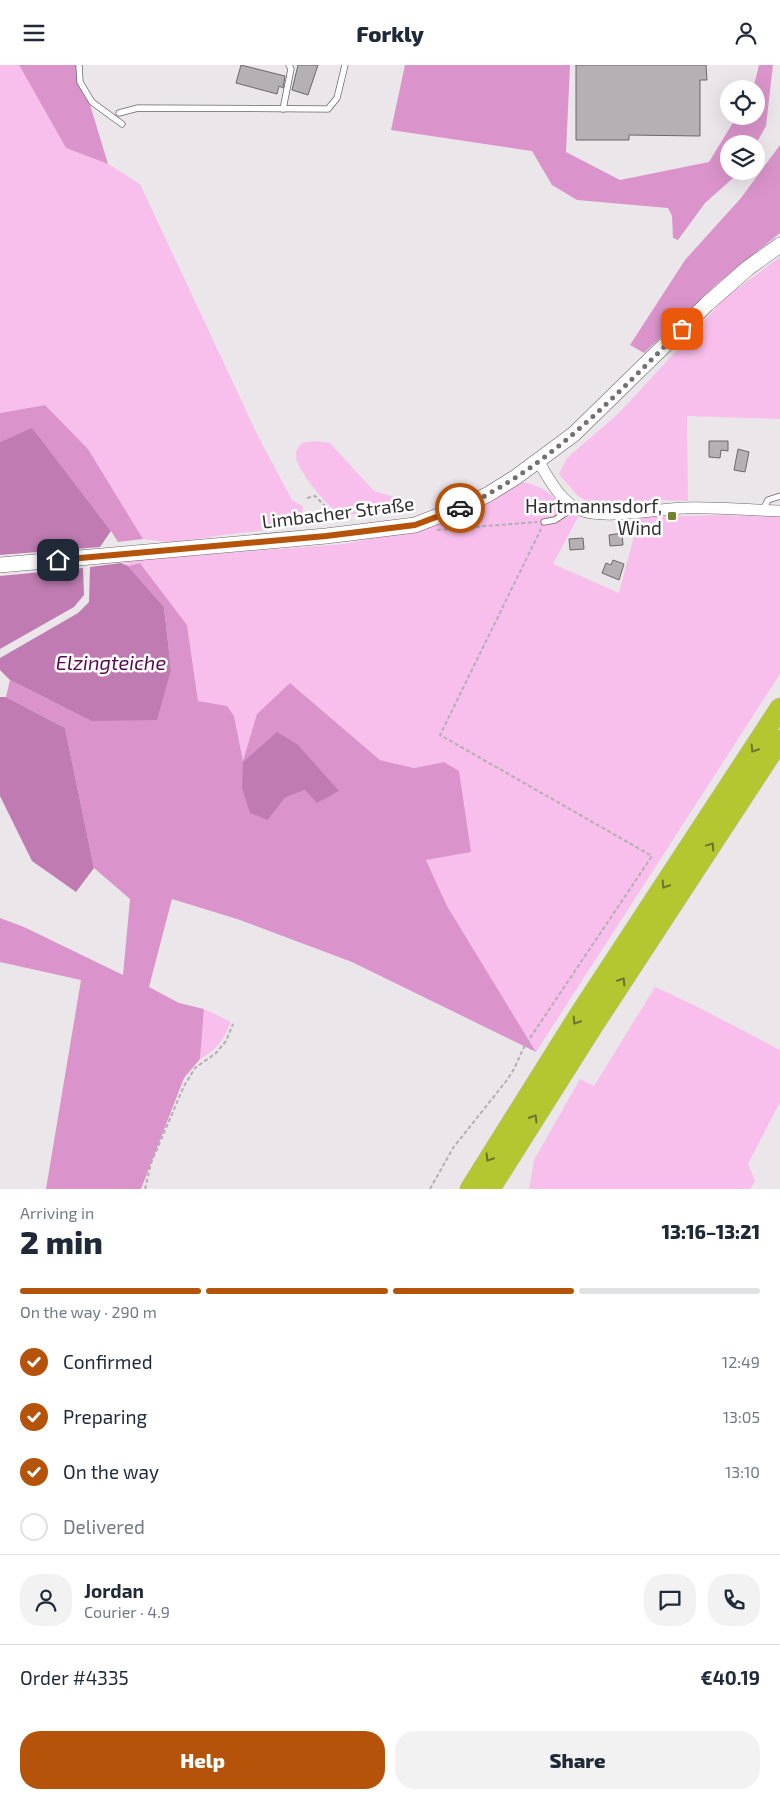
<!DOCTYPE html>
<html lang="en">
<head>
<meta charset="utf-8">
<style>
  body { margin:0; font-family:"Exo 2",sans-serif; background:#f2f2f3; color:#1f2937; height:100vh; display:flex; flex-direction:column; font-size:19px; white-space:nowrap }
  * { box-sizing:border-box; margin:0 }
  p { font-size:16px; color:#747a83 }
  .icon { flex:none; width:28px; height:28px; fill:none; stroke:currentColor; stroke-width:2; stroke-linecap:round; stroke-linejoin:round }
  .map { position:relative; height:1124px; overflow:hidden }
  .details { display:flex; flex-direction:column; background:#fff; flex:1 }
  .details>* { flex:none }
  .tools { position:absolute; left:720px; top:15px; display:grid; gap:10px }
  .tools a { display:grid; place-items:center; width:45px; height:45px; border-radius:50%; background:#fff; box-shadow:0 5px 20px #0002; font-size:25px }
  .pin { position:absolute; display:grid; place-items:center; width:42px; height:42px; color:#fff; margin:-21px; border-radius:10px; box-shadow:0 2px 8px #0006 }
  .courier { position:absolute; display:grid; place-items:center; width:50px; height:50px; margin:-25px; border:4px solid #b45309; border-radius:50%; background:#fff; color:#222; box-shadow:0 1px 6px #0007 }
  .head em { font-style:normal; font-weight:800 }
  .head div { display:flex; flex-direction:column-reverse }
  .head { display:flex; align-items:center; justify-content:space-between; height:85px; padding:0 20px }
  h1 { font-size:32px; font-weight:800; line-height:38px }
  .bar { display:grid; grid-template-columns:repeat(4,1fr); gap:8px 5px; align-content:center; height:60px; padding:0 20px }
  .bar i { height:6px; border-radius:4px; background:#e0e1e3 }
  .bar .active { background:#b45309 }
  .bar p { grid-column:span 4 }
  .line { display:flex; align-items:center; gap:12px; padding:0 20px; border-top:1px solid #e0e1e3 }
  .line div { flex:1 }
  .round { display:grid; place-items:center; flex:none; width:52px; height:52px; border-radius:20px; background:#f2f2f3 }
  ol { padding:0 20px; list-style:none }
  li { display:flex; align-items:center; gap:15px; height:55px }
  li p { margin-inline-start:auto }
  li .icon { padding:5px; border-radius:50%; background:#b45309; color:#fff; stroke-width:4 }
  li:last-child { color:#747a83 }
  li i { width:28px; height:28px; border:2px solid #e0e1e3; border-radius:50% }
  .cta { display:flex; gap:10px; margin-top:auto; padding:10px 20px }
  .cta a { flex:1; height:58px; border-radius:20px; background:#b45309; color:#fff; font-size:20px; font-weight:800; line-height:58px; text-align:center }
  .cta a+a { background:#f2f2f3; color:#1f2937 }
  header { display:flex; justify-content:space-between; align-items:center; height:65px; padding:0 20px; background:#fff; font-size:22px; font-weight:800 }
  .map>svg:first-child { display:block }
  .green { fill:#f9bfec }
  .forest { fill:#da94cb; fill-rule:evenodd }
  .water { fill:#c07cb2 }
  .building { fill:#b5b0b3; stroke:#6b676a }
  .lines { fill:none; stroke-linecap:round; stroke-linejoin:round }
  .lane-casing { stroke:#6b6669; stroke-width:7 }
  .street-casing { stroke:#6b6669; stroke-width:12 }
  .secondary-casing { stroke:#6b6669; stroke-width:16 }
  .highway-casing { stroke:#c6c5c6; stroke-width:21 }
  .path { stroke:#b2aeb1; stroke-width:2; stroke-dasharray:4 2.5; stroke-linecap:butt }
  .lane { stroke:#fff; stroke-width:5.5 }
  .street { stroke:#fff; stroke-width:11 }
  .secondary { stroke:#fff; stroke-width:15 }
  .highway { stroke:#b2c730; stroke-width:20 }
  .oneway { stroke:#6c7431 }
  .done { stroke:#737072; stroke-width:5; stroke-dasharray:0 9 }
  .route { stroke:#b45309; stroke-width:6 }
  .poi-dot { fill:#74812e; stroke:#fff; stroke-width:2 }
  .labels { text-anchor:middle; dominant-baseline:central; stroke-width:5; stroke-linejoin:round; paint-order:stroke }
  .poi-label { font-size:19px; fill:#323032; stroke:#fff; text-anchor:end }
  .street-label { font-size:19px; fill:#323032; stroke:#fff }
  .water-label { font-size:20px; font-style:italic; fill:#5d0752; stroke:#fff }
</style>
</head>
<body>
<header><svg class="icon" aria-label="menu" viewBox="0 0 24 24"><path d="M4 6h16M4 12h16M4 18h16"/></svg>Forkly<svg class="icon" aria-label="person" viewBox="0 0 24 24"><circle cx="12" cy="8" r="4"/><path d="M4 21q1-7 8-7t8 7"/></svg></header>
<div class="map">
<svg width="780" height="1124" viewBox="0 0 780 1124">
  <rect width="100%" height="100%" fill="#ebe6ea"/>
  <!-- green -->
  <g class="green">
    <polygon points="0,0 19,0 66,83 108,99 140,119 258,371 292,435 303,441 302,453 293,462 222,470 176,478 143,474 88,384 45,340 0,348"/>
    <polygon points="780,192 780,354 687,351 688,436 663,435 605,441 591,439 578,431 559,409 567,393 619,348 726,232"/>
    <path d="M315 376 330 378 374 426 411 437 412 442C396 445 352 453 338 447 327 442 296 403 296 392 295 386 298 383 302 378Z"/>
    <path d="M521 417C542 420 558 431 566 451L579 450 553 499 619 528 639 452 721 450 780 452V609L536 987 447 841 426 795 444 697 414 703 380 695 290 618 243 697 234 651 198 636 187 560 140 498 128 501 121 496 344 479 417 464 460 451Z"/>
    <polygon points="655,922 696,941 780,985 780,1037 748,1099 755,1116 750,1124 529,1124 534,1095 580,1014 594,1021"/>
    <path d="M204 944 231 957C224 974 217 985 200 994Z"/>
  </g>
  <!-- forest -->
  <g class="forest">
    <polygon points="19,0 78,0 108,99 66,83"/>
    <polygon points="405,0 570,0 566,87 620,115 709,97 737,51 756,51 756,24 753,24 759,0 773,0 766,61 756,79 729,79 729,106 741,106 705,138 678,175 673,173 672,151 668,143 577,135 552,120 532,86 391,65"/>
    <polygon points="780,80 780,168 717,219 644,288 630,280 685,195 741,133"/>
    <polygon points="45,340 88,384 143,474 118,477 111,466 32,364 0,377 0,348"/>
    <path d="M140 498 187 560 198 636 227 641 234 651 243 696 257 649 290 618 380 695 414 703 444 697 459 706 471 787 426 795 447 841 536 987 352 897 237 854 172 834 149 922 179 938 204 944 200 994 184 1013 141 1124H46L81 915 0 897V853L24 862 123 910 130 834 94 803 65 663 6 632 10 615 91 656 171 605 164 542 128 501ZM243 697 338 726 305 725 285 733 268 755Z"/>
  </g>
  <!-- water -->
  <g class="water">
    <polygon points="32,363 111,466 100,482 0,490 0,377"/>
    <polygon points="121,498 128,501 164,542 171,605 157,655 91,656 10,615 0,605 0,593 78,548 89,537 90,502"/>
    <polygon points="83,503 84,530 74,542 0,584 0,511"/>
    <polygon points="0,632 6,632 65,663 94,803 76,827 32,796 0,731"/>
    <polygon points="277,667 298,680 339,726 317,738 305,725 285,733 268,755 250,748 242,723 243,697"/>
  </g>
  <!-- building -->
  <g class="building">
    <polygon points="241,0 285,11 283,23 279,21 277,29 236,18"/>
    <polygon points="298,0 318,0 308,30 292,25"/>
    <polygon points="576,0 706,0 707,15 700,15 700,71 629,70 629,75 576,75"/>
    <polygon points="709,376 728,376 728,386 721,385 720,393 709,392"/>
    <polygon points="738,384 749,387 745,407 734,405"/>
    <polygon points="622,468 623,480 610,481 609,470"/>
    <polygon points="583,473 584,484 570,485 569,474"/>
    <polygon points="613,495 624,499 619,515 602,508 606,498 611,500"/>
  </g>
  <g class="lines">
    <defs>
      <g id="lane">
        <polyline points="79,0 80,17 92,37 122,59"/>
        <polyline points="283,44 291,4 289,0"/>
        <polyline points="119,48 138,43 328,44 337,33 345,0"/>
        <polyline points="763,445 768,435 780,431"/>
        <polyline points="544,457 555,455 574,442"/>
      </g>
      <path id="street" d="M538 396C549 413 560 437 580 445 604 455 657 444 684 443 716 442 748 445 780 446"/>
      <polyline id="secondary" points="0,500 326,471 415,460 461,442 487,430 516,412 574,369 707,239 748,203 780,180"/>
      <g id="highway">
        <polyline points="470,1124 579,950 780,643"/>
        <polyline points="490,1124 593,961 780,675"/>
      </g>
    </defs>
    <!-- lane casing -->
    <use href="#lane" class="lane-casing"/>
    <!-- street casing -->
    <use href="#street" class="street-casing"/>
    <!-- secondary casing -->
    <use href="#secondary" class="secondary-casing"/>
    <!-- highway casing -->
    <use href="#highway" class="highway-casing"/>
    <!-- path -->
    <g class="path">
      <polyline points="307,433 315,431 332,448 347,452 351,455"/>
      <polyline points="437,465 537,457"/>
      <polyline points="145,1124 151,1098 184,1021 195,1003 216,988 226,976 233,959"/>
      <polyline points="430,1124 453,1083 507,1015 514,1004 524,982 652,791 440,670 541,464"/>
    </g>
    <!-- lane -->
    <use href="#lane" class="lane"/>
    <!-- street -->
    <use href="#street" class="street"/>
    <!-- secondary -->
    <use href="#secondary" class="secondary"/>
    <!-- highway -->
    <use href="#highway" class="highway"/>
  </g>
  <!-- one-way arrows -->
  <defs><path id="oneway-chevron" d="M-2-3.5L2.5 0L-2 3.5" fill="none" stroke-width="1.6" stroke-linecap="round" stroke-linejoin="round" transform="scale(1.25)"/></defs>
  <g class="oneway">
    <use href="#oneway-chevron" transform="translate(754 684) rotate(122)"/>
    <use href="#oneway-chevron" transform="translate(711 781) rotate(-56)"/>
    <use href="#oneway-chevron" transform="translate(665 820) rotate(123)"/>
    <use href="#oneway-chevron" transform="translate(622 916) rotate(-57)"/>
    <use href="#oneway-chevron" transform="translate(576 956) rotate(123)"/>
    <use href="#oneway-chevron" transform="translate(534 1053) rotate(-58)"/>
    <use href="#oneway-chevron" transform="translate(489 1093) rotate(122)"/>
  </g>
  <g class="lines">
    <!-- done -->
    <path class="done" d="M460 443C548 404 615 331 682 264"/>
    <!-- route -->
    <polyline class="route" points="58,495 326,471 415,460 460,443"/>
  </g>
  <!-- markers -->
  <rect class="poi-dot" x="667" y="446" width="10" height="10" rx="2.5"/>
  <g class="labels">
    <!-- poi labels -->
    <g class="poi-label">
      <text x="662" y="440">Hartmannsdorf,<tspan x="662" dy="22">Wind</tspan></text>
    </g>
    <!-- street labels -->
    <g class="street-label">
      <text transform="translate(338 447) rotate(-7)">Limbacher Straße</text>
    </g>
    <!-- water labels -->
    <g class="water-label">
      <text x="111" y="597">Elzingteiche</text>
    </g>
  </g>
</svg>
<div class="tools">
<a><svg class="icon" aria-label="locate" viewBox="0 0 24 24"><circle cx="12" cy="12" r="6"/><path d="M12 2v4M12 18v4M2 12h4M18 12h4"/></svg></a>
<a><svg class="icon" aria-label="layers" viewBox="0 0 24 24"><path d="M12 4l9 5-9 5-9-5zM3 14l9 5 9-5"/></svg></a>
</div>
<div class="pin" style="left:682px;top:264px;background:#ea580c"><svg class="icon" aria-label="bag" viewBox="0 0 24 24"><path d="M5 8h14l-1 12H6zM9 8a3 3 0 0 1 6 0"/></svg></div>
<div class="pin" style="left:58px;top:495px;background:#1f2937"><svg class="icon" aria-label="home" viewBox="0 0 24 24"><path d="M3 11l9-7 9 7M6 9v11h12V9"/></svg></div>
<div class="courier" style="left:460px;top:443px"><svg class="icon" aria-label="car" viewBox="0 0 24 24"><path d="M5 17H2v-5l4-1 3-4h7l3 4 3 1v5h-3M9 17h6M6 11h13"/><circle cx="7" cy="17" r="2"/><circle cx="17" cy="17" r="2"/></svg></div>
</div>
<section class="details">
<div class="head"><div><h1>2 min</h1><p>Arriving in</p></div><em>13:16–13:21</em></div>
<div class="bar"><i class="active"></i><i class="active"></i><i class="active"></i><i></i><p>On the way · 290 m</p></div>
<ol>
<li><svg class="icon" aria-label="check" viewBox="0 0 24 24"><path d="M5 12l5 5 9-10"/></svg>Confirmed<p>12:49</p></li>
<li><svg class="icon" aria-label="check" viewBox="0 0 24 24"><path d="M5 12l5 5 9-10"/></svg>Preparing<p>13:05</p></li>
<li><svg class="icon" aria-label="check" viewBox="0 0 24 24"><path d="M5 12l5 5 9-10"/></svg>On the way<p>13:10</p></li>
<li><i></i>Delivered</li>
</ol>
<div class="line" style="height:90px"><a class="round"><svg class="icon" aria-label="person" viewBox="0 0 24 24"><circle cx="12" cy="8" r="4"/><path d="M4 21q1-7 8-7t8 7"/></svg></a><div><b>Jordan</b><p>Courier · 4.9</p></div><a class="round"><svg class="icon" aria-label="chat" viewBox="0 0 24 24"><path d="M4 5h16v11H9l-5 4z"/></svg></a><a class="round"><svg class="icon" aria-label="phone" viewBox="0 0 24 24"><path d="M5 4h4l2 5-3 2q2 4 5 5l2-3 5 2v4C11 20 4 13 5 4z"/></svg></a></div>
<div class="line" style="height:65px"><div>Order #4335</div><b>€40.19</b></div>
<div class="cta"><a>Help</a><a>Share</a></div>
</section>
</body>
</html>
